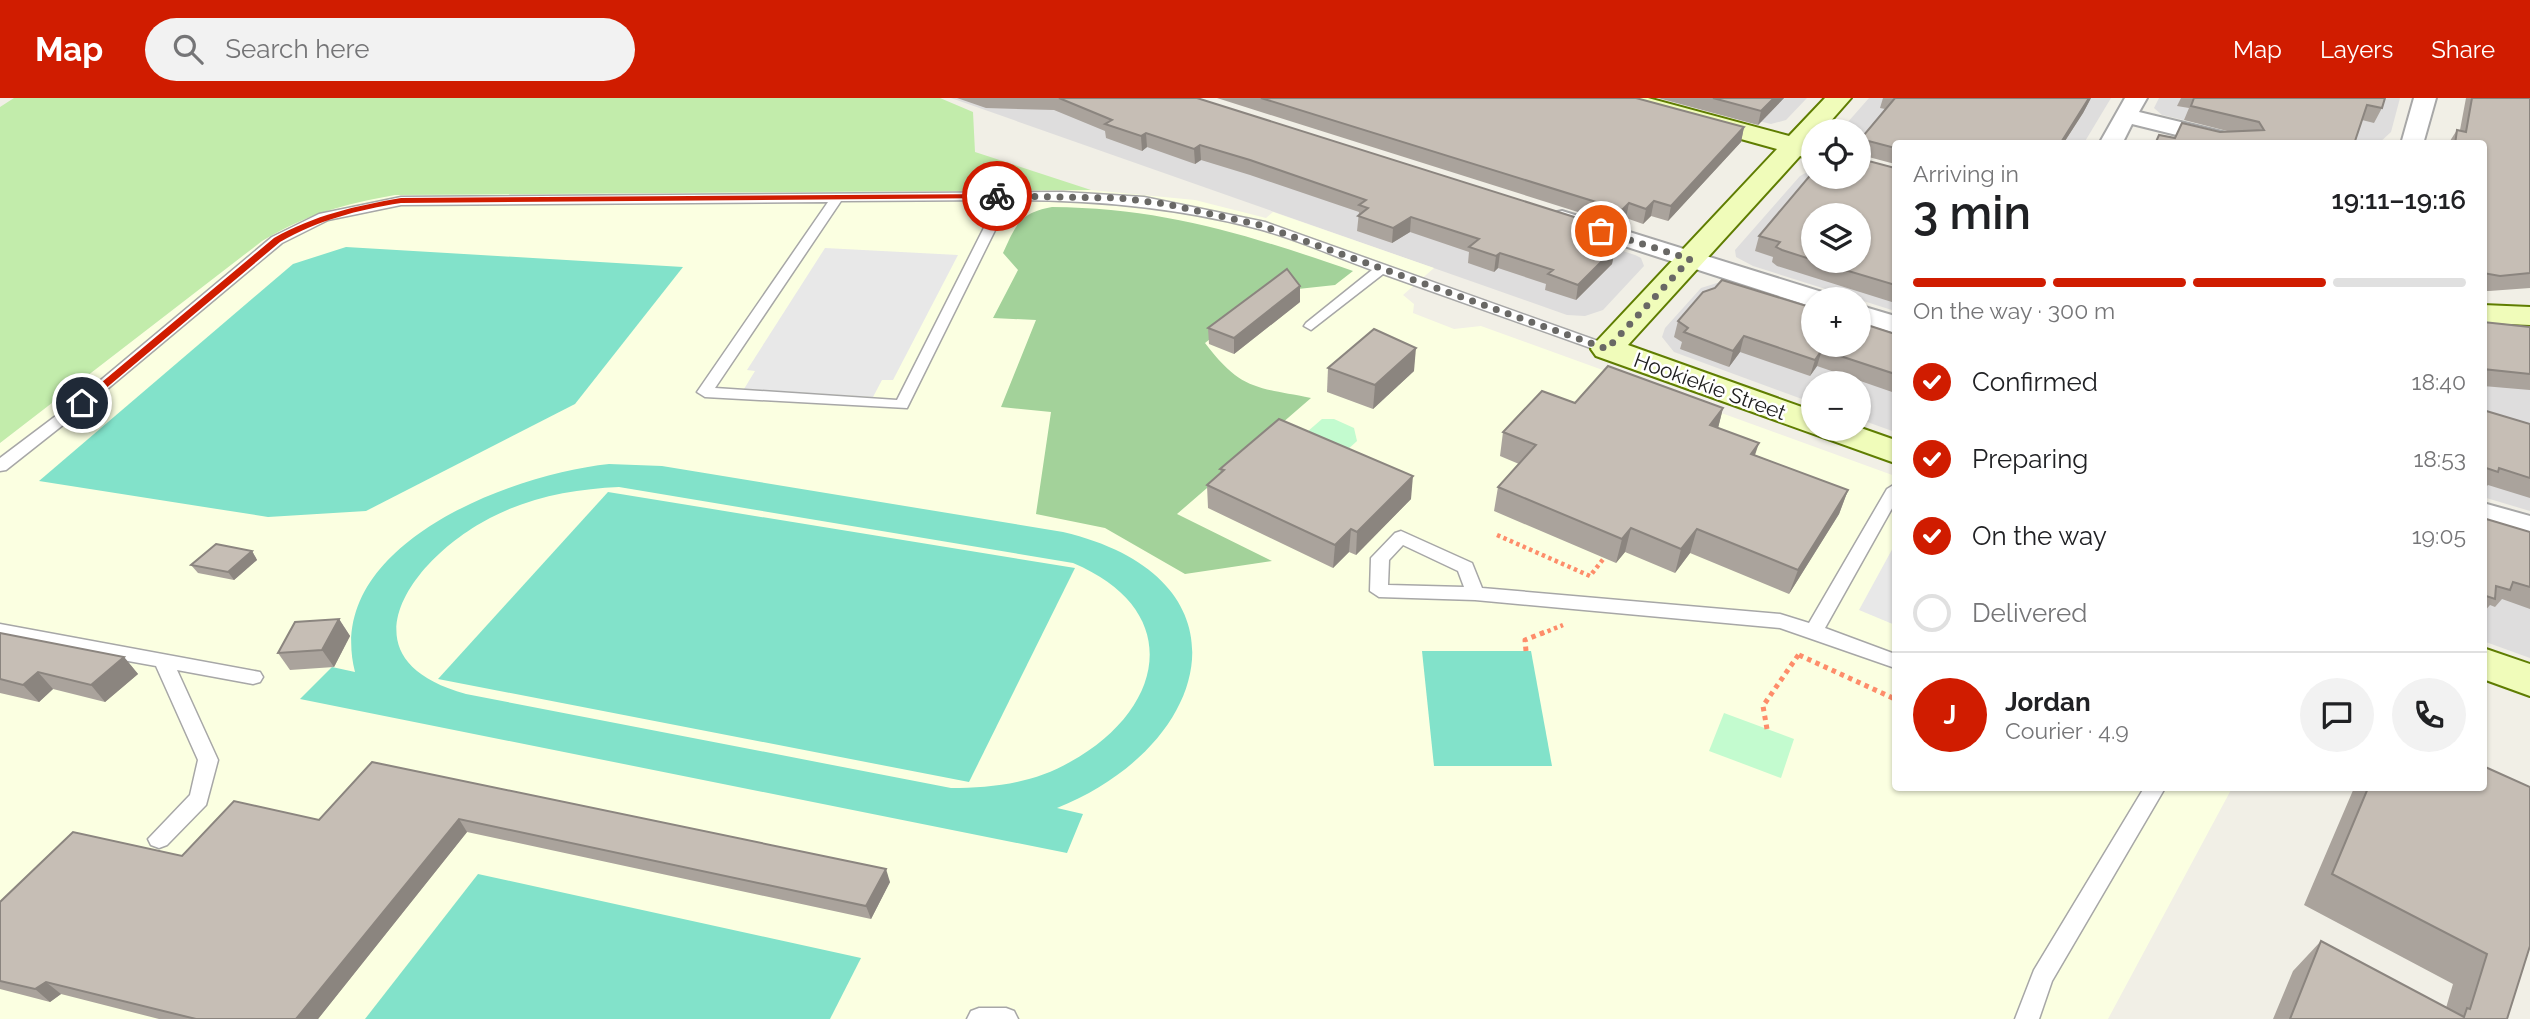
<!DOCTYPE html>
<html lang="en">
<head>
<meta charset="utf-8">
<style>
  body { margin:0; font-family:Raleway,sans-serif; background:#f2f2f2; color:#202124; height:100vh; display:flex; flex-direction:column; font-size:26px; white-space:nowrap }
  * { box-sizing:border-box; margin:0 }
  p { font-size:23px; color:#757577 }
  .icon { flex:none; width:38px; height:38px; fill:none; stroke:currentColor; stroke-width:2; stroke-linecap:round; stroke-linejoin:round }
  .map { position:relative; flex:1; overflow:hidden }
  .sheet { position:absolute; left:1892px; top:42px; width:595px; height:651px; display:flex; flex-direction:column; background:#fff; border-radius:7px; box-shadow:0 2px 5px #0004 }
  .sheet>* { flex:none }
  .buttons { position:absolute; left:1801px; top:21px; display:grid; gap:14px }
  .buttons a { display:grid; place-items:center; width:70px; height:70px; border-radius:50%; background:#fff; box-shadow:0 2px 5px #0004; font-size:35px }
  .pin { position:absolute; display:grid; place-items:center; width:60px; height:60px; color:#fff; margin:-30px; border:4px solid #fff; border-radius:50%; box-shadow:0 2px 7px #0007 }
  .courier { position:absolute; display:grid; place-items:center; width:70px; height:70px; margin:-35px; border:5px solid #d01c00; border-radius:50%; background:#fff; color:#222; box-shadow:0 2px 9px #0007 }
  .overview em { font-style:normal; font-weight:600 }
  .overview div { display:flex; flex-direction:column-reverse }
  .overview { display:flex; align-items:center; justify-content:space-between; height:119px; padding:0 21px }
  h1 { font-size:46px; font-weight:600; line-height:52px }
  .bar { display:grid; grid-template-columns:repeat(4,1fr); gap:10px 7px; align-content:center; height:84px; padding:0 21px }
  .bar i { height:9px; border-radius:5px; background:#e0e0e0 }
  .bar .current { background:#d01c00 }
  .bar p { grid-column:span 4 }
  .line { display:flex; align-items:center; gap:18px; padding:0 21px; border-top:2px solid #e0e0e0 }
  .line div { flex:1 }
  .round { display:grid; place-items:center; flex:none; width:74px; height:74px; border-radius:37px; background:#f2f2f2 }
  ol { padding:0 21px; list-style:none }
  li { display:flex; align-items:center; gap:21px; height:77px }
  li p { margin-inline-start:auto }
  li .icon { padding:7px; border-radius:50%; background:#d01c00; color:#fff; stroke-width:4 }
  li:last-child { color:#757577 }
  li i { width:38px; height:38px; border:4px solid #e0e0e0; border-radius:50% }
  header { display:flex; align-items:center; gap:42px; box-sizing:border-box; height:98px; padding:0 35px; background:#d01c00; color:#fff }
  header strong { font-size:33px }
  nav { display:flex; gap:38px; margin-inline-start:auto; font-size:24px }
  .search { width:490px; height:63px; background:#f2f2f2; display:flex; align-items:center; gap:18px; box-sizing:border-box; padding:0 24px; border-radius:38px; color:#757577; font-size:26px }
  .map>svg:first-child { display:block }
  .residential { fill:#dedddd; fill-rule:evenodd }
  .education { fill:#fbffe1 }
  .grass { fill:#c2ecab }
  .forest { fill:#a3d29a }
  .park { fill:#c3fbcf }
  .pitch { fill:#82e2ca; fill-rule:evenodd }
  .parking { fill:#e8e8e8 }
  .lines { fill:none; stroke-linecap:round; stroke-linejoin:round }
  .lane-casing { stroke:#a7a7a7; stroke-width:3 }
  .street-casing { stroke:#a7a7a7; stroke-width:4 }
  .secondary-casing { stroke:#5f7d01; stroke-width:4 }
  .path-far1 { stroke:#fe8d6a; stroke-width:4.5; stroke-dasharray:3.5 3.5; stroke-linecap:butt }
  .path { stroke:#fe8d6a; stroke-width:5; stroke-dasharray:4.5 4.5; stroke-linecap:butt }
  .lane { fill:#fff; fill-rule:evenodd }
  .street { fill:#fff; fill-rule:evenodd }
  .secondary { fill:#f0fcba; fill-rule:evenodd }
  .wall { fill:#aaa39c; fill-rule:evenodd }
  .shaded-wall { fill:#8b857f }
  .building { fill:#c6beb5; stroke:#8b857f; stroke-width:2 }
  .route { fill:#d01c00 }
  .done { stroke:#696865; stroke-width:7; stroke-dasharray:0 12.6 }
  .labels { text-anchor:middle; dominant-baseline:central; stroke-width:5; stroke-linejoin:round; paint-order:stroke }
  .street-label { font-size:21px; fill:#202020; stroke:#fff }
</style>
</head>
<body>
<header>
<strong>Map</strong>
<div class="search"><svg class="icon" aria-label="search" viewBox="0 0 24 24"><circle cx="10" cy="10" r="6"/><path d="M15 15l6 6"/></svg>Search here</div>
<nav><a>Map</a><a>Layers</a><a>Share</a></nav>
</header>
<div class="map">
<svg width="2530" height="921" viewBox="0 0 2530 921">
  <rect width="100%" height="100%" fill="#f1efe6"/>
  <!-- residential -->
  <g class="residential">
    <polygon points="951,0 1154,0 1635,157 1641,160 1644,168 1603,212 1585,218 1567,217"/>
    <polygon points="1663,0 1807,0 1786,22 1771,26"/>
    <polygon points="1869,0 2111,0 2084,45 1895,46 1859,53 1858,33 1840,33"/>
    <polygon points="2159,0 2400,0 2391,34 2378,46 2280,45 2162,17 2154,10"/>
    <path d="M1813 71V79L1895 89V213L1753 168 1736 159 1735 152 1800 78ZM1813 117H1858V163H1813Z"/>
    <polygon points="1717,185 1730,187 1813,247 1858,247 1895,241 1895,334 1859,321 1858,285 1813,285 1813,305 1674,254 1662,239 1665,230 1701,190"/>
    <polygon points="2483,233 2530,236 2530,413 2483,399"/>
    <polygon points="2483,432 2530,447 2530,560 2483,543"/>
  </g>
  <!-- education -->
  <polygon class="education" points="1091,92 1195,102 1266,120 1273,114 1434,170 1403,197 1414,206 1413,215 1454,231 1481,228 1895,378 1895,690 2232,690 2108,921 0,921 0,345 262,143 291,125 337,107 395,97"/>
  <!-- grass -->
  <path class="grass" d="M14 0H940L973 14 975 54 1091 92 395 97C344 106 307 116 262 143L0 345V9Z"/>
  <!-- forest -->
  <path class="forest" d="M1052 109C1164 110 1249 137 1353 173L1335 187 1269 194 1205 245C1241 292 1255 289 1311 300L1177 416 1272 463 1185 476 1105 430 1036 416 1051 314 1001 309 1036 222 993 220 1018 172 1003 155C1016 127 1019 115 1052 109Z"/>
  <!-- park -->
  <g class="park">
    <polygon points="1322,321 1334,321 1354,330 1357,343 1346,353 1307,334"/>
    <polygon points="1724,615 1794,641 1781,680 1709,653"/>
  </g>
  <!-- pitch -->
  <g class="pitch">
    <polygon points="346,149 683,169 575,306 366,413 268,419 39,383 293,166"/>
    <path d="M609 366 662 368 1063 434C1257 480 1214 647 1057 710L1083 716 1067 755 300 601 332 569 355 574C322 446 513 376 609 366ZM619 389 1073 465C1185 512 1166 611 1070 664 1034 685 992 690 951 690L466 596C338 561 411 461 490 420 530 399 575 391 619 389Z"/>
    <polygon points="608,394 1075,470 969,684 438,581"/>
    <polygon points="1422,553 1531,553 1552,668 1434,668"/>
    <polygon points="478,776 861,860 830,921 365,921"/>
  </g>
  <!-- parking -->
  <g class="parking">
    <polygon points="825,150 958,157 893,282 882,282 873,299 744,291 755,273 747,272"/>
    <polygon points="1895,446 1895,527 1859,512"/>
  </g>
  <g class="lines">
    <defs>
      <g id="lane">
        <path d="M1063 94 1144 99 1265 124 1612 248 1614 251 1612 254H1602L1383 176 1311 232 1304 228 1306 225 1372 172C1333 158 1295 140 1255 130 1174 109 1094 102 1010 102L907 310 705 299 697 294 828 104 401 107 328 122 282 145 87 308 6 372 0 373V360L77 302 272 139 319 116 401 99ZM998 102 897 302 715 290 841 103Z"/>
        <path d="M1895 386V405L1825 530 1895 556V570L1780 530 1475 502 1379 499 1370 493 1371 460 1395 435 1401 433 1472 465 1482 490 1780 516 1809 525 1887 391ZM1403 447 1458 473 1464 489 1388 487 1389 462Z"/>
        <polygon points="0,526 260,574 263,579 260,584 253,586 177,572 218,662 206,707 167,747 159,750 151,747 148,741 190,697 198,662 156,568 0,540"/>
        <polygon points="2144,690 2165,690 2052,883 2039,921 2015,921 2034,872"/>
        <polygon points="979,910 1006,910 1014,913 1018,921 967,921 971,913"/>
      </g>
      <g id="street">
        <polygon points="2125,0 2147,0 2139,14 2251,41 2254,46 2213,46 2132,26 2122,46 2099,46"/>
        <polygon points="2414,0 2436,0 2423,46 2401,46"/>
        <polygon points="1562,113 1825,195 1829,201 1813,201 1813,208 1807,207 1553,125 1550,120 1553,115"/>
        <polygon points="1858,207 1895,218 1895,235 1858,224"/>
        <polygon points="2483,405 2530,418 2530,440 2483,426"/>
      </g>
      <g id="secondary">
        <polygon points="1608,0 1648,0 1789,38 1825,0 1851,0 1822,33 1813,33 1813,61 1800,58 1628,247 1813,313 1813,331 1858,329 1895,342 1895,365 1596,258 1591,251 1596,244 1777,51 1611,5"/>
        <polygon points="2483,207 2530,209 2530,227 2483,225"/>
        <polygon points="2483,550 2530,566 2530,598 2483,581"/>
      </g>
    </defs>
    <!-- lane casing -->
    <use href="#lane" class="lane-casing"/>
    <!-- street casing -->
    <use href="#street" class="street-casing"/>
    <!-- secondary casing -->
    <use href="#secondary" class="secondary-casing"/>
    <!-- path-far1 -->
    <g class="path-far1">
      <polyline points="1497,437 1590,478 1604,460"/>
      <polyline points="1541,536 1563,527"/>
    </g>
    <!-- path -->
    <g class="path">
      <polyline points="1526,553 1525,542 1545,534"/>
      <polyline points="1799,557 1895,601"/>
      <polyline points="1767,631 1763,608 1799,556"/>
    </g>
    <!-- lane -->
    <use href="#lane" class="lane"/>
    <!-- street -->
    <use href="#street" class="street"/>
    <!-- secondary -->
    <use href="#secondary" class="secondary"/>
  </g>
  <!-- wall -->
  <g class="wall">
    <polygon points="957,0 1197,0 1606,129 1603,144 1601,146 1615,150 1612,166 1576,202 1545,192 1546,186 1498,170 1494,174 1468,165 1469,154 1410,134 1392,145 1357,133 1359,114 1250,77 1201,62 1195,66 1147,49 1142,53 1106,40 1105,33 1054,12 986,10"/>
    <polygon points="1217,0 1636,0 1744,29 1741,44 1668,123 1651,118 1643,126 1626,120 1619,127"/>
    <polygon points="1658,0 1784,0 1758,27"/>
    <path d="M1883 0H2091L2083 15 2063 46H1895V66L1861 57V61L1895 70V205L1777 168 1772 164 1773 159 1755 153 1759 138 1858 79V44L1885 11 1880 10ZM1813 117 1858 163H1813Z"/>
    <polygon points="2181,0 2385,0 2382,10 2374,25 2362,22 2175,40 2231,34 2184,22 2189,10 2177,8"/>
    <polygon points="2466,0 2530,0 2530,190 2489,193 2483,193 2483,46 2448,46 2457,32 2460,32"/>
    <polygon points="1300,204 1234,256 1209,246 1208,230"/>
    <polygon points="1678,223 1895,236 1895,295 1817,268 1810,278 1740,254 1729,269 1680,251 1682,244 1674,239"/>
    <polygon points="2483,224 2530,229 2530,292 2483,288"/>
    <polygon points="1328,270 1414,273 1373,311 1327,294"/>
    <polygon points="1575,305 1723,310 1718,330 1755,357 1848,392 1839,416 1789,496 1690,455 1675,475 1625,454 1616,465 1494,413 1498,389 1519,366 1500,358 1503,334"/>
    <polygon points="2483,312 2530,326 2530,400 2488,387 2485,390 2483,389"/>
    <polygon points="1220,371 1411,401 1356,457 1349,454 1333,470 1208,410 1207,387 1221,375"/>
    <polygon points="2483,420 2530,434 2530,511 2502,501 2495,509 2490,507 2483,515"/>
    <polygon points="252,453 257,462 234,482 198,475 191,467"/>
    <polygon points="339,521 350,538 334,569 290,572 278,555"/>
    <polygon points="0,535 124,559 138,576 105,604 53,591 39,604 0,595"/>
    <polygon points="372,664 890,784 871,821 467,734 318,921 159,921 61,896 50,904 0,891 0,804 182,758 319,722"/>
    <polygon points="2354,690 2483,690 2507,921 2273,921 2293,873 2321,843 2446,910 2453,886 2304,807"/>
  </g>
  <!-- shaded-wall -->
  <g class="shaded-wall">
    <polygon points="1774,0 1784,0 1758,27 1761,13"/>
    <polygon points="2089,0 2091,0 2083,15 2063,46 2060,46"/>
    <polygon points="1744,29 1741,44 1668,123 1671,108"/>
    <polygon points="1146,35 1147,49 1142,53 1141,38"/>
    <polygon points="1200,47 1201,62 1195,66 1194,51"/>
    <polygon points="1654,103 1651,118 1643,126 1646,111"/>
    <polygon points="1629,105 1626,120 1619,127 1622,112"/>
    <polygon points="1411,119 1410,134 1392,145 1393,130"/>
    <polygon points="1606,129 1603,144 1590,158 1592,143"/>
    <polygon points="1615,150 1612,166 1576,202 1578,187"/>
    <polygon points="1500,155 1498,170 1494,174 1496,158"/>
    <polygon points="1300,188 1300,204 1234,256 1234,240"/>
    <polygon points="1744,238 1740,254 1729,269 1733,253"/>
    <polygon points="1416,250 1414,273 1373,311 1375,287"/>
    <polygon points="1822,252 1817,268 1810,278 1815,262"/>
    <polygon points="1723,310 1717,334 1710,327"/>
    <polygon points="1759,345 1751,369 1751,356"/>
    <polygon points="1413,378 1411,401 1356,457 1357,434"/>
    <polygon points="1848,392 1839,416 1789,496 1798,472"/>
    <polygon points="1631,430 1625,454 1616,465 1622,441"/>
    <polygon points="1351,431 1349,454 1333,470 1335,447"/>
    <polygon points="1697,431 1690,455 1675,475 1681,451"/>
    <polygon points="252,453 257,462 234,482 228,474"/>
    <polygon points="339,521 350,538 334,569 322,552"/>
    <polygon points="124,559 138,576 105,604 91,587"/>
    <polygon points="38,574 53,591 39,604 23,587"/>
    <polygon points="459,721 467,734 318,921 296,921"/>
    <polygon points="886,771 890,784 871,821 866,808"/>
    <polygon points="46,884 61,896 50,904 35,891"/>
  </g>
  <!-- building -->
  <g class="building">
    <polygon points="1059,0 1197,0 1606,129 1592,143 1615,150 1578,187 1548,176 1553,172 1500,155 1496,158 1469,149 1479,141 1411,119 1393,130 1358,118 1368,110 1359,107 1366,102 1250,62 1200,47 1194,51 1146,35 1141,38 1105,26 1112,22"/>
    <polygon points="1261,0 1636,0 1744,29 1671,108 1654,103 1646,111 1629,105 1622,112"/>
    <polygon points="1713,0 1774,0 1761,13"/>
    <polygon points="1895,0 2089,0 2060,46 1895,46 1895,50 1861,41 1861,61 1895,70 1895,187 1815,163 1858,163 1858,117 1813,117 1813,162 1782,152 1776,149 1780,144 1759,138 1813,74 1813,79 1858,79 1858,44"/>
    <polygon points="2194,0 2385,0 2382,10 2367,7 2354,46 2155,46 2159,37 2175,40 2182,25 2220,34 2264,32 2259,24 2191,8"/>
    <polygon points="2472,0 2530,0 2530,175 2500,178 2483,175 2483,46 2455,46 2457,32 2466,34"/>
    <polygon points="1287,171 1300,188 1234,240 1208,230"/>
    <polygon points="1722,182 1813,210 1813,247 1858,247 1858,224 1895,236 1895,276 1822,252 1815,262 1744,238 1733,253 1684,234 1688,230 1678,223 1703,194 1715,190"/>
    <polygon points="2483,224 2530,229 2530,276 2483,271"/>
    <polygon points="1374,231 1416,250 1375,287 1328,270"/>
    <polygon points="1608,268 1723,310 1710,327 1759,345 1751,356 1848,392 1798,472 1697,431 1681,451 1631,430 1622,441 1498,389 1536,347 1503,334 1542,293 1575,305"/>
    <polygon points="2483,312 2530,326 2530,380 2499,370 2498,374 2483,369"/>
    <polygon points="1279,321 1413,378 1357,434 1351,431 1335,447 1207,387 1224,372 1220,371"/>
    <polygon points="2483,420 2530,434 2530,489 2513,484 2510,492 2496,488 2495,501 2483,497"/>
    <polygon points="216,446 252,453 228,474 191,467"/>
    <polygon points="339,521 322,552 278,555 295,524"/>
    <polygon points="0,535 124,559 91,587 38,574 23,587 0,581"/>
    <polygon points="372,664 886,771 866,808 459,721 296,921 196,921 46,884 35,891 0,883 0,804 73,734 182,758 234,703 319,722"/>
    <polygon points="2483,668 2530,689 2530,848 2507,921 2290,921 2321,843 2464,919 2467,910 2470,911 2487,856 2332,776 2368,690 2483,690"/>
  </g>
  <!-- route -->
  <path class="route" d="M997 96 999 100 401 105C357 112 319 122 280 144L86 307 77 305 274 140C315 117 355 108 401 100Z"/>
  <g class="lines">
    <!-- done -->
    <polyline class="done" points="997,98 1120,100 1166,106 1260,127 1607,251 1690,161 1601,133"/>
  </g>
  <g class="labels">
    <!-- street labels -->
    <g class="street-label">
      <text transform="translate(1710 288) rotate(20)">Hookiekie Street</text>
    </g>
  </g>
</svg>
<div class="buttons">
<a><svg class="icon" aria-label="locate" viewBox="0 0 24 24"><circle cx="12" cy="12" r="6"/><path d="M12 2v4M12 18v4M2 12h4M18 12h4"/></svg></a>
<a><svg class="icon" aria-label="layers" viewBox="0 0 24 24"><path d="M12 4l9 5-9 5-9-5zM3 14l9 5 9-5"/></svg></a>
<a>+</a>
<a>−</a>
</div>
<div class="pin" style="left:1601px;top:133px;background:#ea580c"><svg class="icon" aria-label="bag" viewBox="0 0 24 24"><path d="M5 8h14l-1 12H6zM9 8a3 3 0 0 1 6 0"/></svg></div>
<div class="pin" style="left:82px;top:305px;background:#1f2937"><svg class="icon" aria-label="home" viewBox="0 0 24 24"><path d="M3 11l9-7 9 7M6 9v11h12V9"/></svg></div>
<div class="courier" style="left:997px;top:98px"><svg class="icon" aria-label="bike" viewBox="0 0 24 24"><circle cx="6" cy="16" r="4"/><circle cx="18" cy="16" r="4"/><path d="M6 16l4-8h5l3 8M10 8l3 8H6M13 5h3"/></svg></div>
<section class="sheet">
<div class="overview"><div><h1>3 min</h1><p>Arriving in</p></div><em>19:11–19:16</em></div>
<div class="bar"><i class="current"></i><i class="current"></i><i class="current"></i><i></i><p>On the way · 300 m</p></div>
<ol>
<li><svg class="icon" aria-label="check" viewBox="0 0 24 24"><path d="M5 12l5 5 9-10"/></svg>Confirmed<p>18:40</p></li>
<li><svg class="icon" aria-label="check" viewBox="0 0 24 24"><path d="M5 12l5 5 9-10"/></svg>Preparing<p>18:53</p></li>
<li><svg class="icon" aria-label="check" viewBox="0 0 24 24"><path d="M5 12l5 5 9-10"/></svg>On the way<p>19:05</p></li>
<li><i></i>Delivered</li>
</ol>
<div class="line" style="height:126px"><b class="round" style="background:#d01c00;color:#fff">J</b><div><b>Jordan</b><p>Courier · 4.9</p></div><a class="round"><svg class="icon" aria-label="chat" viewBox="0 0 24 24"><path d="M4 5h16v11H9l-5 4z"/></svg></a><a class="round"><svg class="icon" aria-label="phone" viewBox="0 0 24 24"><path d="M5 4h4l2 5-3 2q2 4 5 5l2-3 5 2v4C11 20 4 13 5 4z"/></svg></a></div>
</section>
</div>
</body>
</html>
